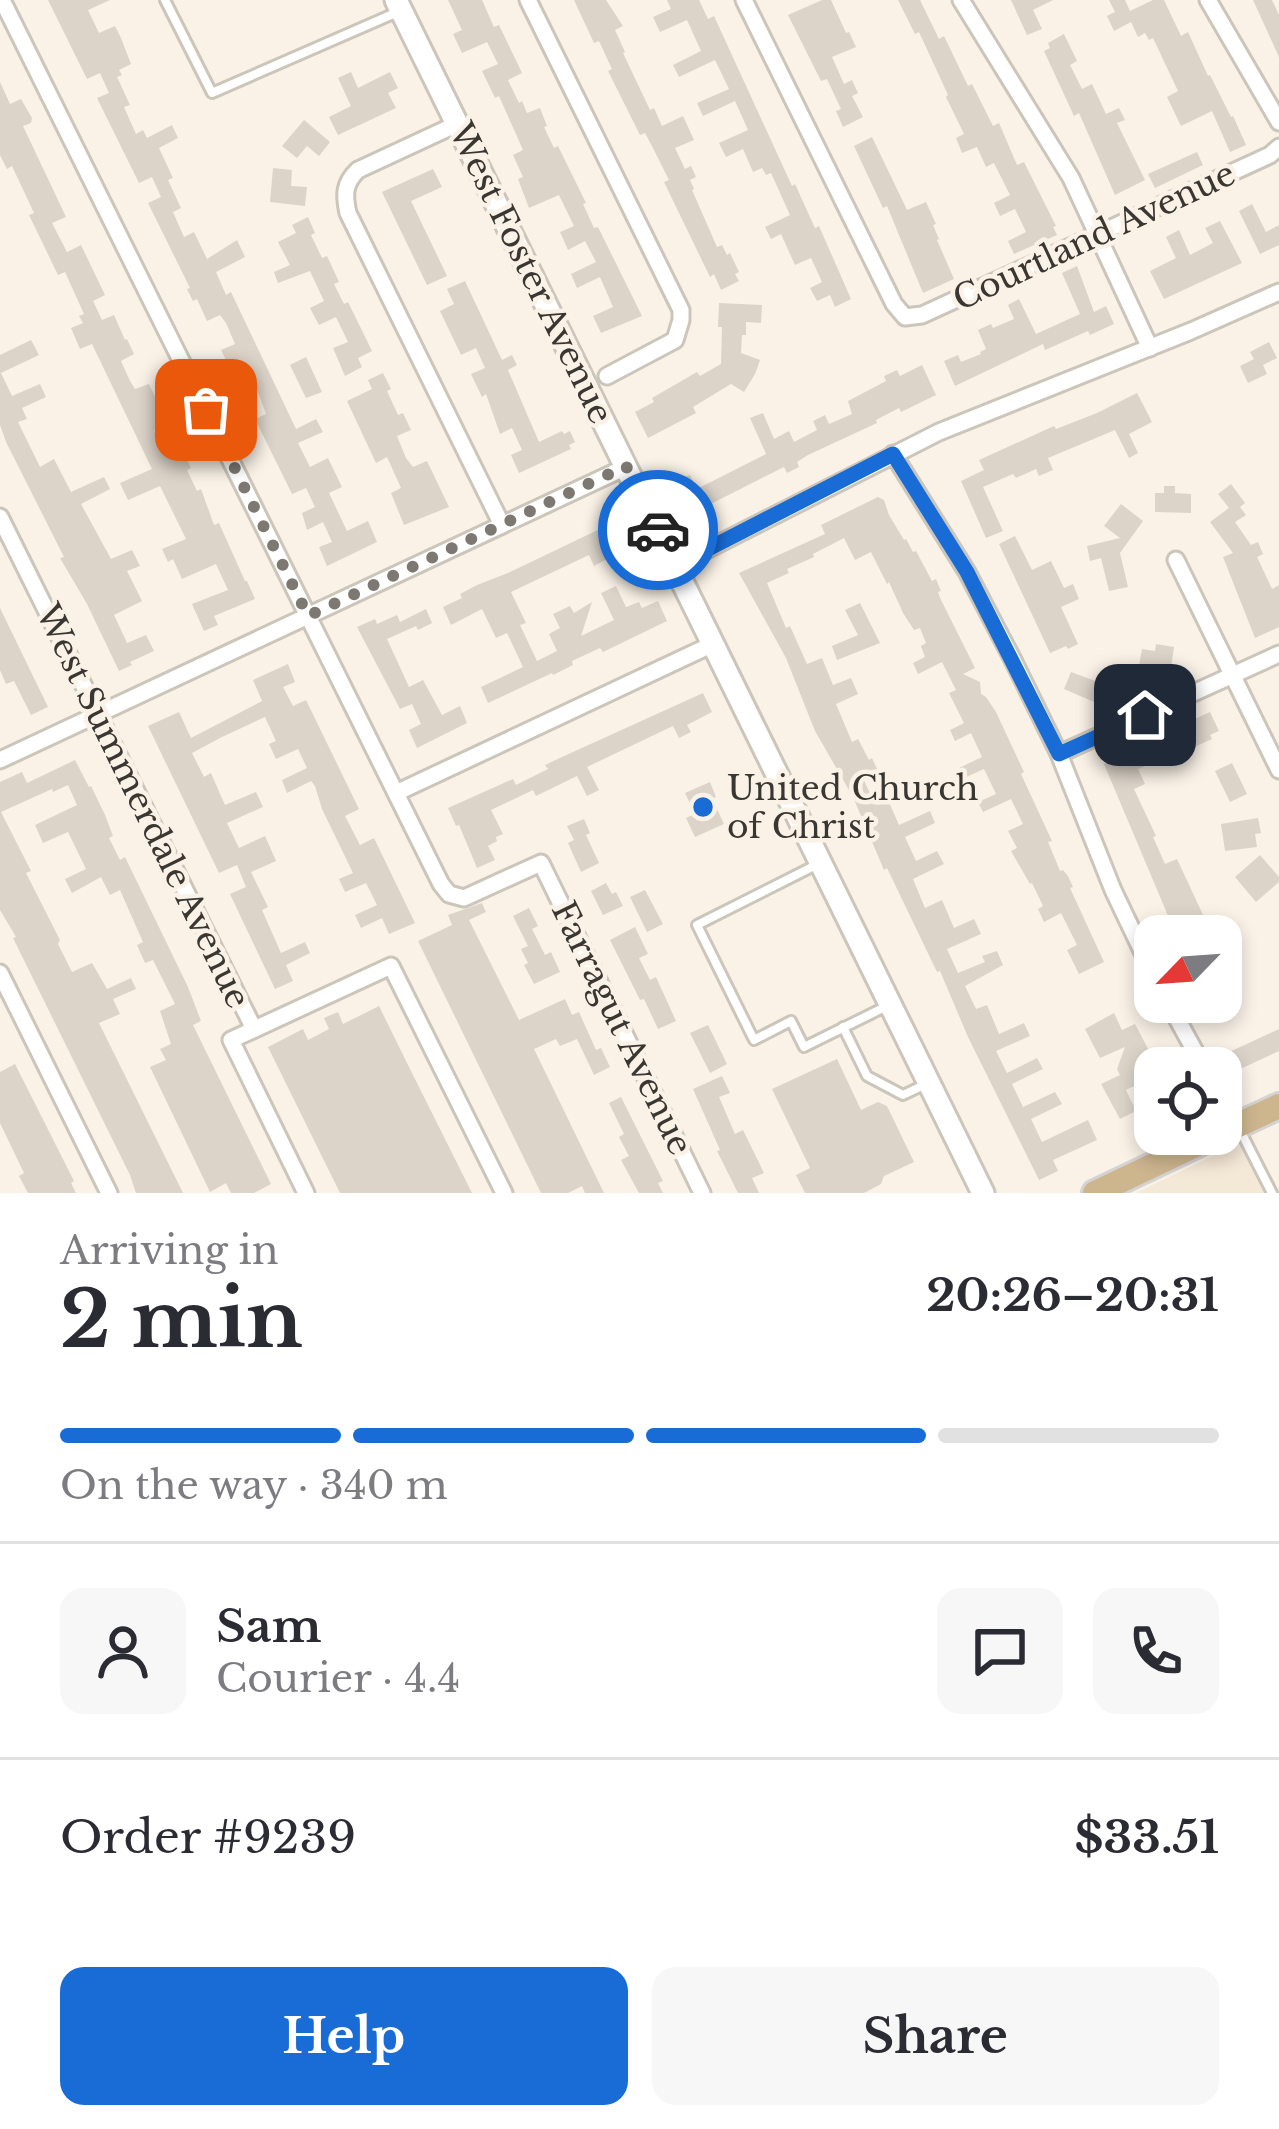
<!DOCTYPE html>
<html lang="en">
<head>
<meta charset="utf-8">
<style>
  body { margin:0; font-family:"Libre Baskerville",serif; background:#f7f7f7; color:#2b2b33; height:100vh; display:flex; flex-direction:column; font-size:45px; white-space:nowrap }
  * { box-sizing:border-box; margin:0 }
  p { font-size:39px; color:#7c7c81 }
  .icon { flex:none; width:66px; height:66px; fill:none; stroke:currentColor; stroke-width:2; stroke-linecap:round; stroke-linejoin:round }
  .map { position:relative; height:1193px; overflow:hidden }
  .details { display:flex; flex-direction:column; background:#fff; flex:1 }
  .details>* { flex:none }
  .needle { width:78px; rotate:245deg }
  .fabs { position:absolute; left:1134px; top:915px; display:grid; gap:24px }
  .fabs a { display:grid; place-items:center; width:108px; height:108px; border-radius:24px; background:#fff; box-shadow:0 6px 18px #0003; font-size:60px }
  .pin { position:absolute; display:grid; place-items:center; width:102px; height:102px; color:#fff; margin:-51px; border-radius:24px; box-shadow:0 6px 18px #0006 }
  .courier { position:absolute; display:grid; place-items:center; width:120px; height:120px; margin:-60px; border:9px solid #196cd6; border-radius:50%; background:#fff; color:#222; box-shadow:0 3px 15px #0007 }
  .summary em { font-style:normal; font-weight:700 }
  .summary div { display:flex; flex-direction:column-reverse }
  .summary { display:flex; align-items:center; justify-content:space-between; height:204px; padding:0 60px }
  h1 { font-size:78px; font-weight:700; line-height:90px }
  .bar { display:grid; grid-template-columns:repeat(4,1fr); gap:18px 12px; align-content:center; height:144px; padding:0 60px }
  .bar i { height:15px; border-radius:9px; background:#e1e1e2 }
  .bar .active { background:#196cd6 }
  .bar p { grid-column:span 4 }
  .line { display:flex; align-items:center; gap:30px; padding:0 60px; border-top:3px solid #e1e1e2 }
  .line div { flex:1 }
  .round { display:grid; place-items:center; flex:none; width:126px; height:126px; border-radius:24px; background:#f7f7f7 }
  .primary-button { display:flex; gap:24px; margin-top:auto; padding:24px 60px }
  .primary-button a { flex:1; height:138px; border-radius:24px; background:#196cd6; color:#fff; font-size:48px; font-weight:700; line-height:138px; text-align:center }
  .primary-button a+a { background:#f7f7f7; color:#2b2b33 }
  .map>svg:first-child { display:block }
  .built { fill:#f4e8d6 }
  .building { fill:#dcd4c9 }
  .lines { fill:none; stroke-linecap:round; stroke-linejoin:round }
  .lane-casing { stroke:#ccc5ba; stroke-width:14 }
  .street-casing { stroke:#ccc5ba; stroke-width:21 }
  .secondary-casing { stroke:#ccc5ba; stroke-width:27 }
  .primary-casing { stroke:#d4d3d2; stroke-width:30 }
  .lane { stroke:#fff; stroke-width:8 }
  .street { stroke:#fff; stroke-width:15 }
  .secondary { stroke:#fff; stroke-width:21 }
  .primary { stroke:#cdb58e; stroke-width:24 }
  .done { stroke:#7d7872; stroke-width:12; stroke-dasharray:0 21.6 }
  .route { stroke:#196cd6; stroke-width:15 }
  .poi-dot { fill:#196cd6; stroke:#faf2e7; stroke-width:4.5 }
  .labels { text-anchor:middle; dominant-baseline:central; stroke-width:9; stroke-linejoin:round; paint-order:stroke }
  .street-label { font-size:33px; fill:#3a3733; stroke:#faf2e7 }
  .poi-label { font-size:33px; fill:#3a3733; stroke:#faf2e7; text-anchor:start }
</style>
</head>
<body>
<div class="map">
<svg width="1279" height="1193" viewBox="0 0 1279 1193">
  <rect width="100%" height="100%" fill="#faf2e7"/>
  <!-- built -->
  <polygon class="built" points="1246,1140 1271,1193 1136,1193"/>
  <!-- building -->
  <g class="building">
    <polygon points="48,0 110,0 88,10 99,33 115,26 121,38 131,64 119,70 122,75 117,77 130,105 124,107 136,134 143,130 147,138 172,125 178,138 159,148 173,178 168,180 181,208 173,212 184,237 194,232 207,259 237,240 245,257 216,272 226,295 231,292 296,429 316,419 323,432 298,443 310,467 328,458 342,487 329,493 347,531 368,521 377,542 327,566 319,547 332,542 323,522 307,530 302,513 315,507 306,488 292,494 255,419 266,414 255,384 241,390 221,350 235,344 226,323 220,315 207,321 197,299 193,301 187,289 190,288 148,203 161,197 152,177 139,183 97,98 109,93 100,73 87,79"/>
    <polygon points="448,0 482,0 494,27 499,25 522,73 508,80 519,103 522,101 527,113 540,108 547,126 544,127 554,148 558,146 586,203 583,204 594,228 598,227 642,316 601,333 593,316 613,307 600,277 577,288 571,274 596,262 585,241 568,250 560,232 574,226 559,195 529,208 518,179 523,177 513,155 523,150 499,96 495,98 482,71 498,64 487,42 462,53 453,34 462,30"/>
    <polygon points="574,0 606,0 623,26 615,30 625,52 623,53 650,110 654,108 662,126 683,116 694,140 675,148 685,169 691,166 696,177 690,180 694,189 692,190 717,247 722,245 727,255 730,253 739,272 735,274 739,281 721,290 714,274 710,277 664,182 669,180 655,152 645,133 640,135 608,71 612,69 599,41 594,43"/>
    <polygon points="667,0 699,0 708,19 714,16 792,186 795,184 815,228 819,226 851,299 835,307 830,295 817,301 810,288 822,282 811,258 795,265 781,234 771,239 765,227 790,215 771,173 766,175 762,168 753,172 743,149 726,157 719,143 748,130 735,101 703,116 697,103 729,89 715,60 679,77 673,65 701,51 687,20 660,32 653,17 671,9"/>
    <polygon points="822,0 831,0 846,33 849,32 856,47 832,57 844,84 852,80 858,93 852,96 863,117 843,127 836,111 841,109 827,79 821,81 788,15"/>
    <polygon points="898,0 920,0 939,39 944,36 968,86 972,84 993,126 999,123 1017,165 1024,162 1056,226 1053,227 1057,235 1014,254 1008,241 1026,232 1015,209 1000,216 994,203 1010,195 994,163 986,167 977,147 962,153 956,138 964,134 946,97 948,95 919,32 915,34"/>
    <polygon points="1011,0 1053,0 1033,10 1042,29 1027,35"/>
    <polygon points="1109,0 1125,0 1130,11 1153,0 1164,0 1181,36 1188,32 1208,76 1210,75 1231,117 1233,116 1246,145 1230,152 1212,111 1181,126 1167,97 1178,91 1153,38 1149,40 1145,33 1138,37 1131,22 1114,31 1107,16 1115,12"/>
    <polygon points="1253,0 1272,0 1279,15 1279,57"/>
    <polygon points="1064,34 1077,61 1070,65 1082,89 1092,84 1106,114 1119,108 1125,120 1117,123 1145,180 1115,195 1079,113 1074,116 1044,51 1050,48 1048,43"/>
    <polygon points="351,72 358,88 390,72 398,88 388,93 396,108 338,135 329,117 351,106 338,78"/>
    <polygon points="0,82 10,104 21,99 32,118 31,123 23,126 66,217 52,223 67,252 81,245 105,295 93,301 102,320 114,315 125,340 127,339 134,354 121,361 130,381 135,389 149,384 168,424 154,430 163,450 174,445 181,455 184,454 191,468 187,470 197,491 201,489 214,525 219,523 245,581 247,581 255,599 214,616 218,625 204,631 192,604 228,590 216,564 182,579 173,559 168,562 162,549 186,539 160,486 128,500 120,483 152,469 92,344 80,349 71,328 83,323 79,316 84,314 65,272 58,275 29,215 34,213 12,166 7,169 0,155"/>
    <polygon points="304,120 330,142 319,156 307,146 297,158 282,146"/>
    <polygon points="872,137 907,210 926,202 936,224 933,225 939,239 937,240 954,279 923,293 887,206 883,208 854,146"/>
    <polygon points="1197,152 1203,165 1155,188 1148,174"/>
    <polygon points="273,168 292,170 291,186 307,187 305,206 270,202"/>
    <polygon points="433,169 442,187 411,201 447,276 427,285 382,192"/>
    <polygon points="1252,204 1266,232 1279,225 1279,245 1260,254 1239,211"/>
    <polygon points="308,217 315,233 311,235 322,258 327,256 339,282 334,284 344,304 348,302 372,351 358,358 362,367 345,376 333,348 348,342 336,317 319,325 310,308 324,301 310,271 278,283 274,272 290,265 278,242 296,233 292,225"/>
    <polygon points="1220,221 1242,263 1164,299 1150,271 1176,258 1166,237 1179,230 1190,255 1213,243 1205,228"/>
    <polygon points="1077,266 1094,312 1106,306 1114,324 1090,335 1088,331 1045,350 1043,344 955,386 944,361 958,355 961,362 981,354 980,352 986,349 978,330 991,324 993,328 1014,319 1008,305 1019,299 1036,334 1080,314 1062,273"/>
    <polygon points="465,281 502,360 512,355 517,365 508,370 539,442 562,431 564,434 570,431 575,442 569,445 571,449 519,473 511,455 522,450 512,428 500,434 486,394 482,397 471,374 485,368 476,348 461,355 440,311 454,304 447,289"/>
    <polygon points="719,303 762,305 761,323 746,322 746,335 742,335 741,353 760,360 755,374 744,392 731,384 693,407 696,413 648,438 635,412 654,402 652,398 697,372 700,376 721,364 722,327 718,327"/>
    <polygon points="31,340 39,355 1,373 12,396 40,384 46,397 22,408 27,419 18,422 40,467 54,459 71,492 104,477 110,489 81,504 111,559 132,550 140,566 127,571 142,601 114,615 127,643 146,635 154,651 130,662 132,665 119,671 87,604 60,558 64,557 6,442 0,425 0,355"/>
    <polygon points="1269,342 1277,358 1263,365 1267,374 1248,383 1240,366 1254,359 1250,352"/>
    <polygon points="306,357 322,392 306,398 290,365"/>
    <polygon points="922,365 936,395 901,412 899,408 876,420 877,423 808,455 797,462 799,467 787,473 784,467 691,514 676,481 690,475 697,489 766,454 750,418 763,413 774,439 789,431 794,442 817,430 813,421 825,415 829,424 852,414 848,401 886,381 884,376 897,370 900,376"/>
    <polygon points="383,373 391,389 387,391 398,415 403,413 411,430 397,436 406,458 413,467 427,461 449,507 404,525 391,493 401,488 387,457 376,463 347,401 372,389 368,380"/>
    <polygon points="1137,393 1152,422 1129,434 1138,453 1129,458 1115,430 1048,458 1053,470 1039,476 1036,469 1016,478 1013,474 983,487 1003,531 986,538 961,481 984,470 979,460 1054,426 1056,429 1097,413"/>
    <polygon points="1231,484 1245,503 1240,507 1246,515 1235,522 1251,545 1258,542 1263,554 1257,557 1272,589 1279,585 1279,627 1255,638 1223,557 1233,553 1210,522 1229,508 1218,494"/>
    <polygon points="1164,486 1175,486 1175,493 1191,494 1191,513 1155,512 1155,493 1164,493"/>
    <polygon points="878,497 884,500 889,515 904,540 906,539 913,552 916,551 932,581 936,579 941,591 938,592 941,600 975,668 963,674 980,682 981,694 986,697 996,712 1024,772 1021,774 1052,841 1048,842 1051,849 1060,871 1063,870 1068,876 1073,887 1070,888 1104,962 1079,974 1067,950 1077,945 1061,913 1044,922 1038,909 1043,906 1032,883 1030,884 1011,851 1017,848 1008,831 1023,824 1011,799 983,812 978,802 996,794 984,769 964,778 959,768 982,757 971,733 955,741 950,730 964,723 949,693 956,690 942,662 918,674 913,663 925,657 921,646 926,643 920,628 914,630 903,613 889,582 887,584 871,552 855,560 844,538 813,554 814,557 787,569 789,573 767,583 786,628 790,626 807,664 822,658 833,685 851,678 858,694 836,704 852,742 858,739 869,760 872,758 877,769 862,776 873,800 877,805 888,800 899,825 930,811 935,823 905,837 916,861 937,851 944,864 913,879 925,908 942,900 954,928 974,919 981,934 947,949 958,973 985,962 982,956 997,951 1003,965 965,986 976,1009 987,1005 999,1034 1024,1023 1030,1036 996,1051 1007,1073 1037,1058 1043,1069 1012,1084 1023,1107 1055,1092 1062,1104 1031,1119 1042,1142 1088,1120 1097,1140 1053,1160 1058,1171 1039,1180 968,1037 940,971 937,972 887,868 884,870 853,797 815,731 786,658 739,573 825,534 821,525"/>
    <polygon points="1121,504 1143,521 1120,553 1128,587 1109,591 1101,558 1090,561 1087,546 1120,538 1104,526"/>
    <polygon points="604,527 618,553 594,566 589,555 511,592 526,623 520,625 537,661 557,651 549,634 560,628 553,614 570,606 574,613 592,602 581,636 614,620 601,593 616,586 626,607 639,602 642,608 658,601 667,621 603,652 600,648 572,661 573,665 553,675 552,673 488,703 481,687 523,667 507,633 496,638 482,609 451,625 443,607 462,598 460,594 477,585 508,573"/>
    <polygon points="1015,536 1032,570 1051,561 1064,588 1073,584 1079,599 1061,607 1078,644 1068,649 1066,646 1050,653 999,544"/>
    <polygon points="860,603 880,643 837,660 832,646 858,635 845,610"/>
    <polygon points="0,608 48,707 31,715 14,681 6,684 0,670"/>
    <polygon points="426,609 432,623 418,630 416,626 387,639 409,687 423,680 442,715 460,706 467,723 417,748 409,730 421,724 412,704 400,709 357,627 375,619 377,624 397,615 400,622"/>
    <polygon points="1156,644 1174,647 1169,682 1150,679 1152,667 1139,665 1142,649 1155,651"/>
    <polygon points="288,664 295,682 283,687 293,706 306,700 359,809 345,816 360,845 374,838 415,923 389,934 382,918 361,928 355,915 377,905 366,883 345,892 339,879 353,873 322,809 315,786 311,781 287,793 282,780 307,768 298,749 276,759 269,744 276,741 265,717 222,737 192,753 204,777 211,773 225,805 256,792 263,807 227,823 239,848 265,836 276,861 251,872 268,907 262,910 281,953 305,942 310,953 286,965 293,981 275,989 230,894 246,887 237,865 219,873 148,726 179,712 191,738 262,701 253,680"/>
    <polygon points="1071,672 1109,686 1101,705 1064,689"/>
    <polygon points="703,693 712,712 687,725 691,732 679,738 673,726 587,767 599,790 587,796 577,776 536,796 533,790 491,810 503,834 496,837 497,841 488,846 495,860 477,868 459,825 456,826 448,808 513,779 516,785 548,769 545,765 562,757"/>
    <polygon points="1210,712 1219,731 1210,735 1212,739 1181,753 1171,730"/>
    <polygon points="1149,743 1157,761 1138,769 1145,784 1134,789 1156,836 1153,837 1165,864 1177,859 1204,917 1200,920 1203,927 1184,936 1178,936 1169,918 1104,764"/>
    <polygon points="75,760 89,787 91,786 105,815 113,836 109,838 120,860 125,857 188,987 201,1021 193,1025 271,1184 254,1193 231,1193 226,1183 210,1192 150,1067 166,1060 160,1049 171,1044 160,1011 175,1004 153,960 145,963 137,945 143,942 120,890 110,895 101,877 72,893 65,879 86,869 68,832 43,843 35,825 77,805 68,785 53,792 52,789 1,812 31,871 26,873 60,940 58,944 72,972 92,963 107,989 131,978 136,989 113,999 120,1014 99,1023 183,1193 136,1193 130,1175 13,938 16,937 0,910 0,782 22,772 27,783"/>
    <polygon points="1232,763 1247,794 1230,802 1215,771"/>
    <polygon points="710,782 716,797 712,799 724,824 695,837 686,818 695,814 685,793"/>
    <polygon points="1258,818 1261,833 1255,834 1257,847 1225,851 1221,824"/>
    <polygon points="584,819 590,833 586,835 599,863 581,872 568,843 574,840 567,826"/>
    <polygon points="1260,855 1279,877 1279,882 1256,902 1235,877"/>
    <polygon points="606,883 612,894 616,892 623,906 603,915 591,891"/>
    <polygon points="645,890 663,924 647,932 630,897"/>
    <polygon points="482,903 486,912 469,920 519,1020 565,999 572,1015 579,1012 596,1050 601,1048 610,1067 594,1075 577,1039 560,1046 556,1039 534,1049 604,1193 585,1193 582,1186 568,1193 541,1193 418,941 452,925 448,915"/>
    <polygon points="529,908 538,926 532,929 545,955 551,952 560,972 534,984 524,965 528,963 521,949 528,946 513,916"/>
    <polygon points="635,927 648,954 639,958 650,980 656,977 676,1021 658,1029 644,999 640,1000 610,940"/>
    <polygon points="379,1006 406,1061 472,1193 340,1193 268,1047 303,1029 308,1040 329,1029 324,1018 338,1012 343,1024"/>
    <polygon points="1114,1013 1122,1030 1135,1024 1155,1062 1155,1097 1147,1080 1126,1090 1136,1111 1120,1119 1101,1084 1120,1075 1117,1069 1125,1047 1100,1058 1085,1029"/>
    <polygon points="708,1025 727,1064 710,1073 690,1033"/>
    <polygon points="1279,1029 1279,1051 1236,1071 1227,1053"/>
    <polygon points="837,1059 861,1110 878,1102 887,1106 914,1162 884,1176 881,1184 864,1193 805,1193 796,1175 810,1168 772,1089"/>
    <polygon points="15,1064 74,1181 71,1183 76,1193 28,1193 19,1176 24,1173 0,1123 0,1072"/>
    <polygon points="722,1076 730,1093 719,1097 735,1134 743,1130 764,1173 752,1178 759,1193 738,1193 717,1151 720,1150 693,1089"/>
    <polygon points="621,1097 663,1181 658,1183 663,1193 639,1193 621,1160 629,1156 619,1137 624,1134 609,1103"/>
  </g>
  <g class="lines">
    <defs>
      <g id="lane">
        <polyline points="165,0 212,93 400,11"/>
        <polyline points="818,864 697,925 754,1040 791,1021 804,1047 889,1005"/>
        <polyline points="843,1027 867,1076 903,1095 924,1085"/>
        <polyline points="1241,1132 1272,1193"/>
      </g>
      <g id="street">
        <polyline points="2,0 441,884 449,894 464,898 541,863 702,1193"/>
        <polyline points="528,0 681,310 681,320 675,340 607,376"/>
        <polyline points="744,0 894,304 905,317 922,315 1270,155 1279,147"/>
        <polyline points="961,0 1071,178 1150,348"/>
        <polyline points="1208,0 1279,122"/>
        <path d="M457 124 358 170C344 183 344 195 348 213L502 525"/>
        <polyline points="893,454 967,572 1013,660 1059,754 1113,890 1155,978"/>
        <polyline points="0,517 254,1029"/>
        <polyline points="1176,560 1279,770"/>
        <polyline points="675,566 939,432 1191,331 1279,292"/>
        <polyline points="1059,754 1279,654"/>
        <polyline points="0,760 626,467"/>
        <polyline points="396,793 713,644"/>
        <polyline points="0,973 109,1193"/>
        <polyline points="1168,1002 1204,1068"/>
        <polyline points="1221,1097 1238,1125"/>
        <polyline points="306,1193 231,1040 391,966 504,1193"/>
      </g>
      <polyline id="secondary" points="396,0 983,1193"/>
      <g id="primary">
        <polyline points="1221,1133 1279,1106"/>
        <polyline points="1095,1193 1219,1134"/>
      </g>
    </defs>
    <!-- lane casing -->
    <use href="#lane" class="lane-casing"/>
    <!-- street casing -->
    <use href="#street" class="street-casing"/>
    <!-- secondary casing -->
    <use href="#secondary" class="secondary-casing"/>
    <!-- primary casing -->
    <use href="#primary" class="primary-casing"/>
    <!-- lane -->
    <use href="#lane" class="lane"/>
    <!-- street -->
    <use href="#street" class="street"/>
    <!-- secondary -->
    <use href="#secondary" class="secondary"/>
    <!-- primary -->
    <use href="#primary" class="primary"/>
  </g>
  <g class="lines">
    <!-- done -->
    <polyline class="done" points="206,410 308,616 626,466 658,530"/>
    <!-- route -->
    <polyline class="route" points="658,530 675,566 893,454 967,572 1059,754 1145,715"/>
  </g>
  <!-- markers -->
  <circle class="poi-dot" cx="703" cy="807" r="12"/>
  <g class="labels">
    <!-- street labels -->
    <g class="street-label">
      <text transform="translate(1094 236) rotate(-25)">Courtland Avenue</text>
      <text transform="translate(531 273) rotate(64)">West Foster Avenue</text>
      <text transform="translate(143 806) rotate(64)">West Summerdale Avenue</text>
      <text transform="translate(622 1028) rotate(64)">Farragut Avenue</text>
    </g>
    <!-- poi labels -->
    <g class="poi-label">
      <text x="727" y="788">United Church<tspan x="727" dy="38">of Christ</tspan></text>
    </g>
  </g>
</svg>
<div class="fabs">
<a><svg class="needle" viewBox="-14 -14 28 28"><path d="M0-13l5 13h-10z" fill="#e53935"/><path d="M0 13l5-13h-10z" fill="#7c7c81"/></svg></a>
<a><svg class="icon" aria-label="locate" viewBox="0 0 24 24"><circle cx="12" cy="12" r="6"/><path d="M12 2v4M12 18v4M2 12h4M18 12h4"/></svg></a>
</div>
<div class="pin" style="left:206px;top:410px;background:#ea580c"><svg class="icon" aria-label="bag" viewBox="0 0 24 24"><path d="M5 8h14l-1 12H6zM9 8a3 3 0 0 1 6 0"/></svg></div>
<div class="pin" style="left:1145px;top:715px;background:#1f2937"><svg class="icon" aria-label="home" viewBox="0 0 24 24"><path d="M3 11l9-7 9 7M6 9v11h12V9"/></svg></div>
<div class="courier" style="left:658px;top:530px"><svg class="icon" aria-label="car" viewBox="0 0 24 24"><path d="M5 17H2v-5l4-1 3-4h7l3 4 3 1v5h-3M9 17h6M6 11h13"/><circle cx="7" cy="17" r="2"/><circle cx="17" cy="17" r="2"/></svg></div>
</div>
<section class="details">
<div class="summary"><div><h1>2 min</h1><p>Arriving in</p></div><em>20:26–20:31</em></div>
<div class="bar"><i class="active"></i><i class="active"></i><i class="active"></i><i></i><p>On the way · 340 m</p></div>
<div class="line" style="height:216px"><a class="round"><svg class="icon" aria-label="person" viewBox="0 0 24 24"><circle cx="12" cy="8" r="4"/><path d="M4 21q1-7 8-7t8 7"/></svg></a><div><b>Sam</b><p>Courier · 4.4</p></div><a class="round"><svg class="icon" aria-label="chat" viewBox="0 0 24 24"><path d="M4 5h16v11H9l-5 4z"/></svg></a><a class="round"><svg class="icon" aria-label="phone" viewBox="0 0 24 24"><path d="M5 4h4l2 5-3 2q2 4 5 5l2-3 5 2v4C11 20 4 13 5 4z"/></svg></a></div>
<div class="line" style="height:156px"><div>Order #9239</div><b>$33.51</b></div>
<div class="primary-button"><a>Help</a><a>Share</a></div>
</section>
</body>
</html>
